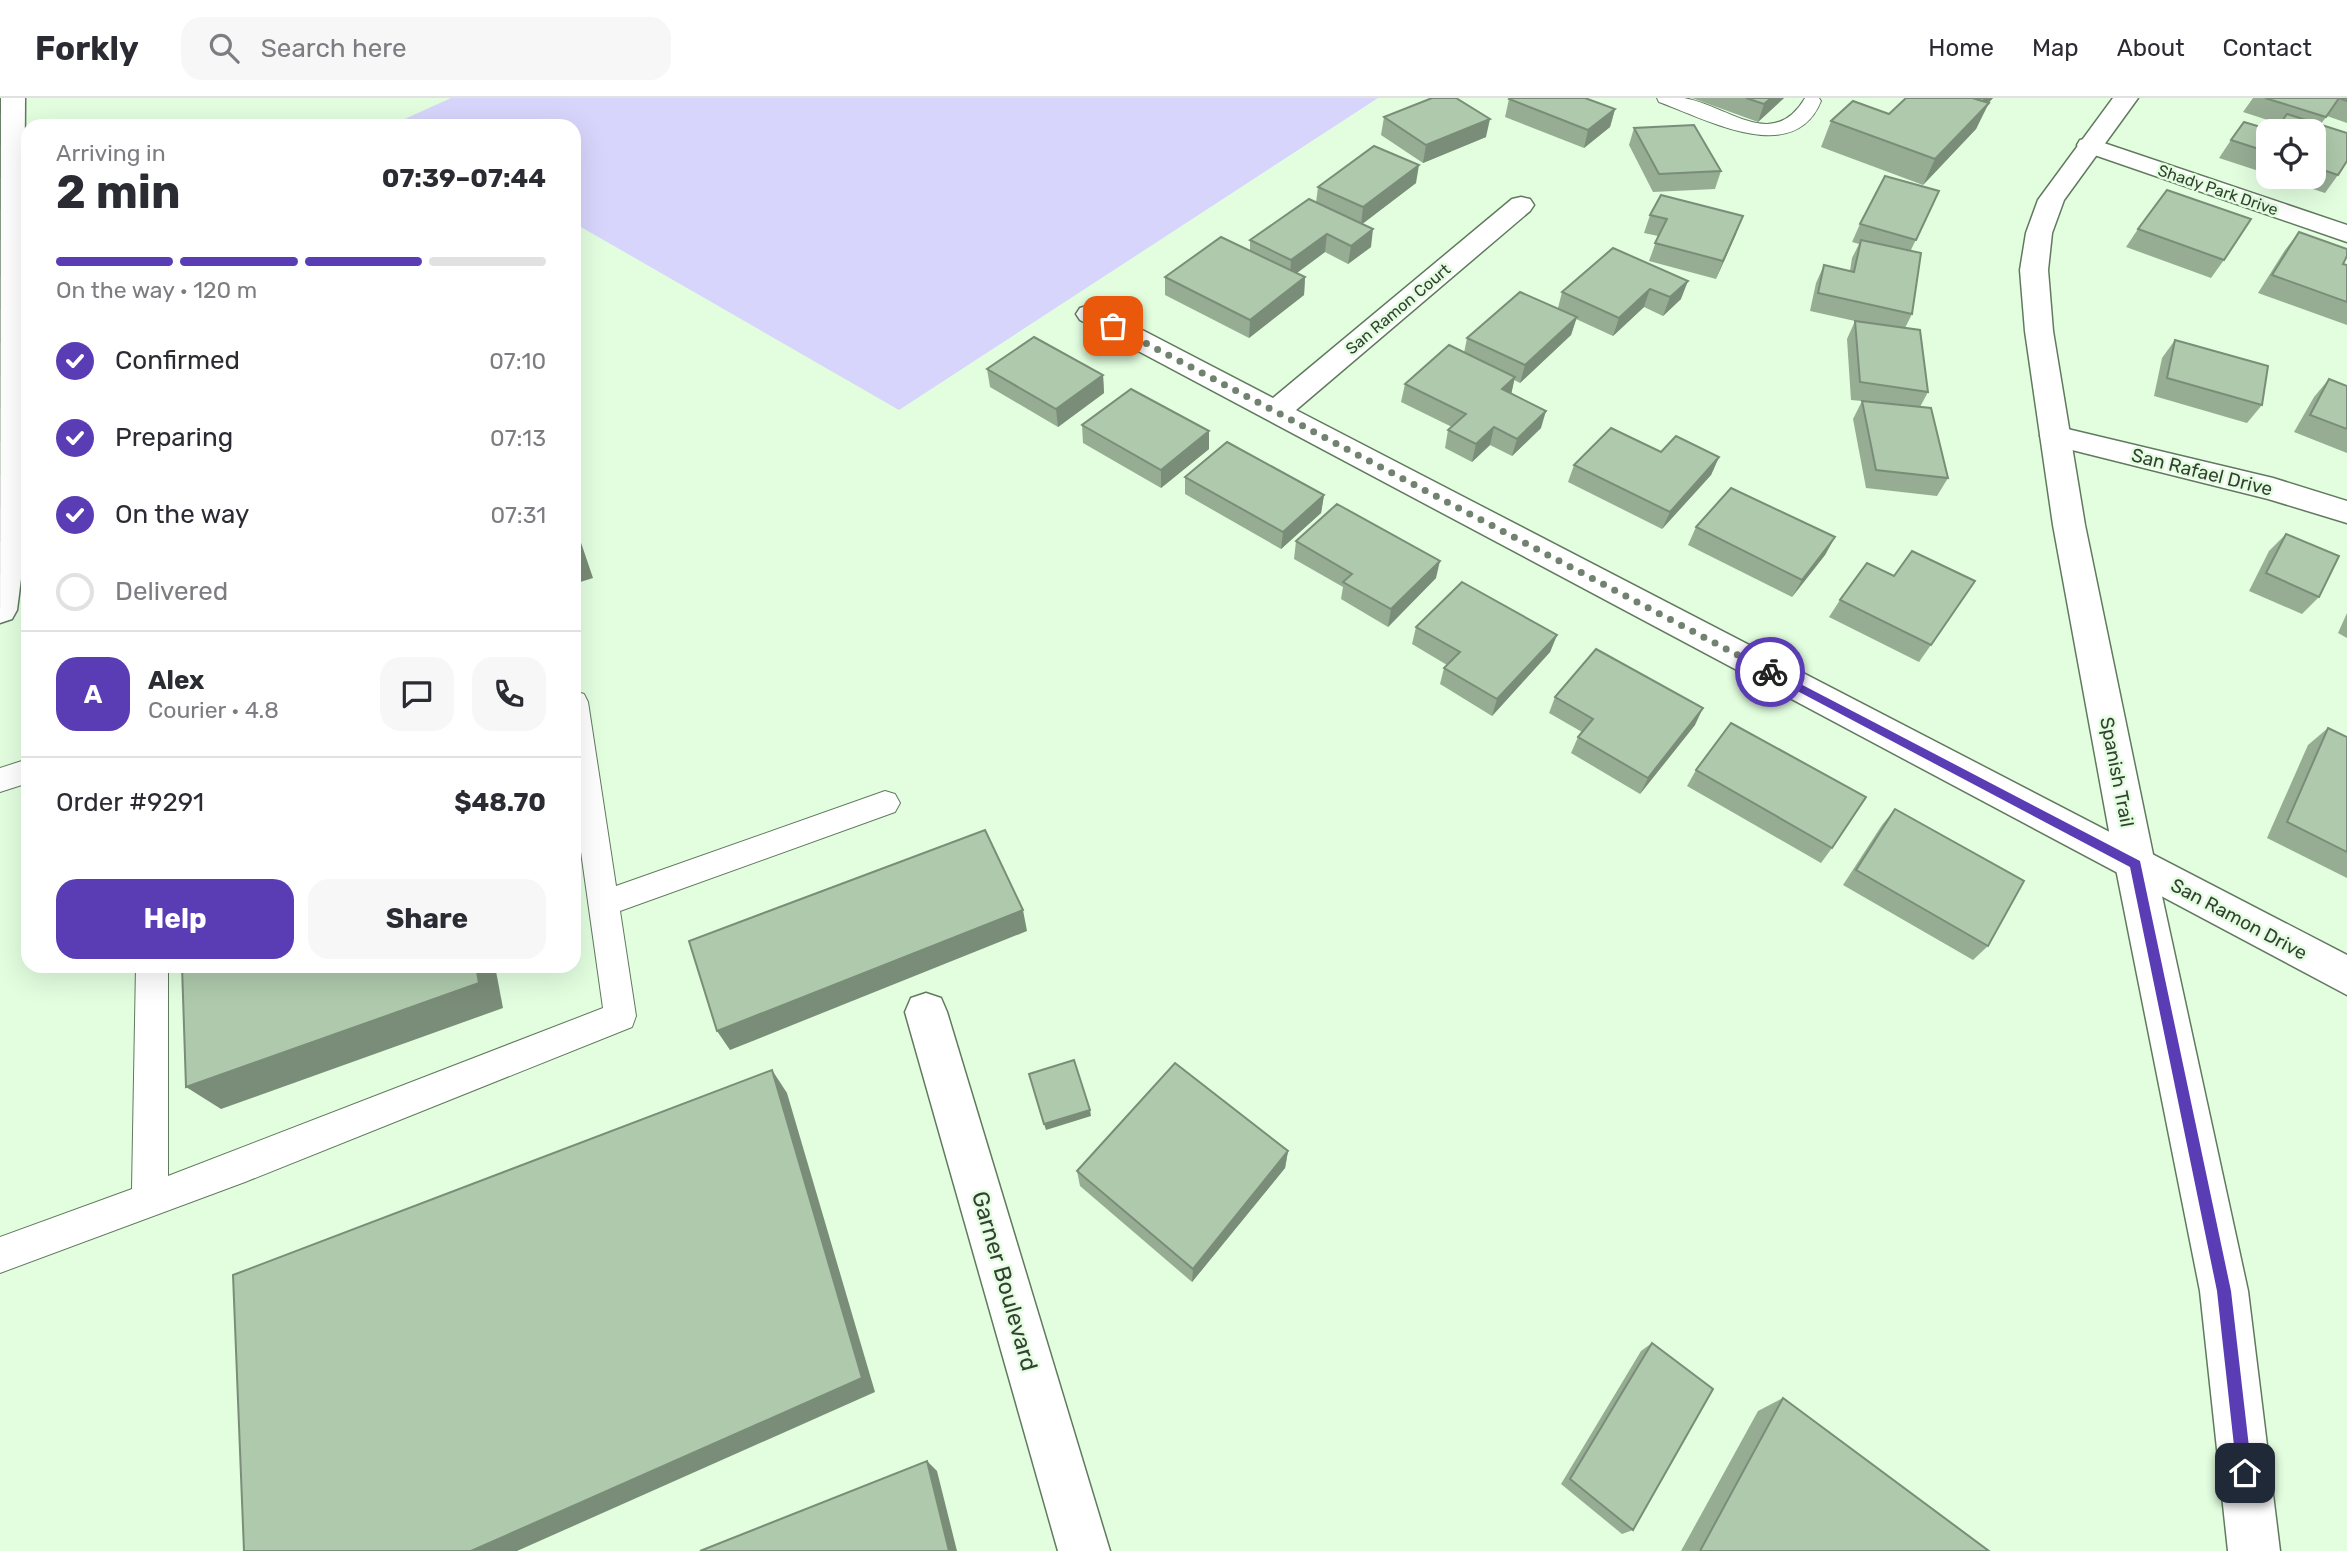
<!DOCTYPE html>
<html lang="en">
<head>
<meta charset="utf-8">
<style>
  body { margin:0; font-family:Rubik,sans-serif; background:#f7f7f7; color:#2b2b33; height:100vh; display:flex; flex-direction:column; font-size:26px; white-space:nowrap }
  * { box-sizing:border-box; margin:0 }
  p { font-size:23px; color:#7c7c81 }
  .icon { flex:none; width:38px; height:38px; fill:none; stroke:currentColor; stroke-width:2; stroke-linecap:round; stroke-linejoin:round }
  .map { position:relative; flex:1; overflow:hidden }
  .panel { position:absolute; left:21px; top:21px; width:560px; height:854px; display:flex; flex-direction:column; background:#fff; border-radius:21px; box-shadow:0 7px 28px #0002 }
  .panel>* { flex:none }
  .buttons { position:absolute; left:2256px; top:21px; display:grid; gap:14px }
  .buttons a { display:grid; place-items:center; width:70px; height:70px; border-radius:14px; background:#fff; box-shadow:0 7px 28px #0002; font-size:35px }
  .pin { position:absolute; display:grid; place-items:center; width:60px; height:60px; color:#fff; margin:-30px; border-radius:14px; box-shadow:0 4px 10px #0006 }
  .courier { position:absolute; display:grid; place-items:center; width:70px; height:70px; margin:-35px; border:5px solid #5a3db5; border-radius:50%; background:#fff; color:#222; box-shadow:0 2px 9px #0007 }
  .headline em { font-style:normal; font-weight:700 }
  .headline div { display:flex; flex-direction:column-reverse }
  .headline { display:flex; align-items:center; justify-content:space-between; height:119px; padding:0 35px }
  h1 { font-size:46px; font-weight:700; line-height:52px }
  .bar { display:grid; grid-template-columns:repeat(4,1fr); gap:10px 7px; align-content:center; height:84px; padding:0 35px }
  .bar i { height:9px; border-radius:5px; background:#e1e1e2 }
  .bar .active { background:#5a3db5 }
  .bar p { grid-column:span 4 }
  .line { display:flex; align-items:center; gap:18px; padding:0 35px; border-top:2px solid #e1e1e2 }
  .line div { flex:1 }
  .round { display:grid; place-items:center; flex:none; width:74px; height:74px; border-radius:21px; background:#f7f7f7 }
  ol { padding:0 35px; list-style:none }
  li { display:flex; align-items:center; gap:21px; height:77px }
  li p { margin-inline-start:auto }
  li .icon { padding:7px; border-radius:50%; background:#5a3db5; color:#fff; stroke-width:4 }
  li:last-child { color:#7c7c81 }
  li i { width:38px; height:38px; border:4px solid #e1e1e2; border-radius:50% }
  .cta { display:flex; gap:14px; margin-top:auto; padding:14px 35px }
  .cta a { flex:1; height:80px; border-radius:21px; background:#5a3db5; color:#fff; font-size:28px; font-weight:700; line-height:80px; text-align:center }
  .cta a+a { background:#f7f7f7; color:#2b2b33 }
  header { display:flex; align-items:center; gap:42px; box-sizing:border-box; height:98px; padding:0 35px; background:#fff; border-bottom:2px solid #e1e1e2 }
  header strong { font-size:33px }
  nav { display:flex; gap:38px; margin-inline-start:auto; font-size:24px }
  .search { width:490px; height:63px; background:#f7f7f7; display:flex; align-items:center; gap:18px; box-sizing:border-box; padding:0 24px; border-radius:21px; color:#7c7c81; font-size:26px }
  .map>svg:first-child { display:block }
  .green { fill:#d7d5fb }
  .lines { fill:none; stroke-linecap:round; stroke-linejoin:round }
  .service-casing { stroke:#617a5f; stroke-width:2 }
  .minor-casing { stroke:#617a5f; stroke-width:3 }
  .tertiary-casing { stroke:#617a5f; stroke-width:3 }
  .primary-casing { stroke:#617a5f; stroke-width:3 }
  .service { fill:#fff; fill-rule:evenodd }
  .minor { fill:#fff; fill-rule:evenodd }
  .tertiary { fill:#fff; fill-rule:evenodd }
  .primary { fill:#fff; fill-rule:evenodd }
  .wall { fill:#96ad94 }
  .shaded-wall { fill:#7a8d78 }
  .building { fill:#aec9ac; stroke:#7a8d78; stroke-width:2 }
  .route { fill:#5a3db5 }
  .done { stroke:#728270; stroke-width:7; stroke-dasharray:0 12.6 }
  .labels { text-anchor:middle; dominant-baseline:central; stroke-width:5; stroke-linejoin:round; paint-order:stroke }
  .far-street-label { font-size:16px; fill:#354034; stroke:#e2fedf }
  .street-label { font-size:19px; fill:#354034; stroke:#e2fedf }
  .near-street-label { font-size:23px; fill:#354034; stroke:#e2fedf }
</style>
</head>
<body>
<header>
<strong>Forkly</strong>
<div class="search"><svg class="icon" aria-label="search" viewBox="0 0 24 24"><circle cx="10" cy="10" r="6"/><path d="M15 15l6 6"/></svg>Search here</div>
<nav><a>Home</a><a>Map</a><a>About</a><a>Contact</a></nav>
</header>
<div class="map">
<svg width="2347" height="1453" viewBox="0 0 2347 1453">
  <rect width="100%" height="100%" fill="#e2fedf"/>
  <!-- green -->
  <polygon class="green" points="451,0 1378,0 899,312 574,125 574,28 404,28 398,24"/>
  <g class="lines">
    <defs>
      <g id="service">
        <path d="M1657 0C1665 0 1676 0 1684 0 1729 8 1773 54 1805 0H1819L1821 3C1794 70 1706 21 1659 4Z"/>
        <polygon points="574,593 584,596 588,604 616,788 885,693 895,696 900,705 895,714 620,813 636,918 632,929 245,1084 0,1175 0,1139 132,1091 136,868 168,868 168,1078 603,910 574,704"/>
        <polygon points="28,661 28,685 0,694 0,670"/>
      </g>
      <g id="minor">
        <polygon points="2089,40 2347,127 2347,144 2080,52 2077,47 2080,42"/>
        <polygon points="1521,99 1530,101 1534,107 1530,113 1296,312 2347,857 2347,897 1080,222 1076,216 1080,210 1090,207 1100,210 1273,300 1512,101"/>
        <polygon points="2055,328 2273,380 2347,403 2347,425 2268,401 2044,345 2040,338 2044,331"/>
        <polygon points="926,895 941,900 947,914 1110,1453 1058,1453 905,914 911,900"/>
      </g>
      <polygon id="tertiary" points="2113,0 2138,0 2064,102 2052,135 2048,172 2053,233 2085,427 2155,766 2248,1193 2280,1453 2228,1453 2200,1193 2115,766 2053,427 2025,233 2020,172 2026,135 2038,102"/>
      <polygon id="primary" points="1,0 25,0 22,473 17,512 12,521 0,525"/>
    </defs>
    <!-- service casing -->
    <use href="#service" class="service-casing"/>
    <!-- minor casing -->
    <use href="#minor" class="minor-casing"/>
    <!-- tertiary casing -->
    <use href="#tertiary" class="tertiary-casing"/>
    <!-- primary casing -->
    <use href="#primary" class="primary-casing"/>
    <!-- service -->
    <use href="#service" class="service"/>
    <!-- minor -->
    <use href="#minor" class="minor"/>
    <!-- tertiary -->
    <use href="#tertiary" class="tertiary"/>
    <!-- primary -->
    <use href="#primary" class="primary"/>
  </g>
  <!-- wall -->
  <g class="wall">
    <polygon points="1692,0 1784,0 1758,24"/>
    <polygon points="1906,0 1993,0 1988,5 1976,31 1923,87 1821,49 1831,23 1889,16"/>
    <polygon points="2253,0 2347,0 2347,25 2327,18 2320,27 2338,77 2325,95 2276,79 2314,79 2314,33 2280,26 2243,14"/>
    <polygon points="1509,1 1615,11 1610,29 1584,50 1505,19"/>
    <polygon points="1384,19 1486,39 1423,65 1381,37"/>
    <polygon points="1634,30 1721,73 1715,91 1653,94 1629,47"/>
    <polygon points="2268,33 2268,76 2219,60 2231,42"/>
    <polygon points="1416,85 1362,126 1371,149 1348,166 1325,154 1297,175 1305,179 1304,197 1249,240 1165,197 1165,179 1250,153 1250,142 1316,105 1318,89"/>
    <polygon points="1939,93 1911,152 1912,216 1905,230 1928,294 1920,309 1948,380 1937,398 1866,390 1853,321 1862,303 1851,302 1847,241 1855,223 1810,213 1816,185 1824,167 1850,173 1852,160 1859,146 1852,144 1860,126"/>
    <polygon points="1650,117 1736,136 1716,181 1649,163 1658,138 1644,135"/>
    <polygon points="2138,131 2224,162 2211,180 2126,149"/>
    <polygon points="2299,134 2343,166 2347,167 2347,227 2258,195 2285,152"/>
    <polygon points="1613,150 1681,201 1663,218 1644,209 1613,238 1576,221 1571,237 1520,285 1514,282 1511,296 1541,330 1512,358 1490,347 1472,364 1445,350 1448,332 1452,329 1401,304 1405,286 1464,255 1467,240 1558,210 1562,194"/>
    <polygon points="2175,242 2262,307 2247,325 2154,298 2162,260"/>
    <polygon points="987,271 1103,277 1104,295 1058,329 990,289"/>
    <polygon points="2329,281 2347,288 2347,355 2294,334 2314,299"/>
    <polygon points="1082,327 1209,333 1209,351 1161,390 1083,345"/>
    <polygon points="1661,354 1719,359 1711,377 1662,431 1568,384 1574,367"/>
    <polygon points="1185,379 1324,397 1321,415 1281,451 1185,396"/>
    <polygon points="1696,429 1835,439 1825,457 1792,499 1688,447"/>
    <polygon points="2286,436 2319,499 2302,516 2249,493 2269,453"/>
    <polygon points="1296,443 1436,480 1388,529 1341,501 1343,489 1294,461"/>
    <polygon points="1840,502 1931,547 1919,564 1829,519"/>
    <polygon points="2347,515 2347,540 2338,535"/>
    <polygon points="1416,529 1557,537 1550,554 1492,618 1440,586 1444,570 1447,567 1412,546"/>
    <polygon points="1555,599 1695,627 1640,696 1571,655 1578,639 1582,634 1549,615"/>
    <polygon points="2328,630 2347,639 2347,780 2267,740 2308,647"/>
    <polygon points="1696,672 1832,750 1821,765 1687,688"/>
    <polygon points="1895,711 1988,848 1973,862 1843,787 1882,727"/>
    <polygon points="1288,1053 1285,1070 1192,1184 1080,1088 1077,1073"/>
    <polygon points="1652,1245 1633,1432 1622,1436 1561,1386 1641,1253"/>
    <polygon points="1783,1300 1989,1453 1681,1453 1758,1313"/>
  </g>
  <!-- shaded-wall -->
  <g class="shaded-wall">
    <polygon points="1771,0 1784,0 1758,24 1764,6"/>
    <polygon points="1986,0 1993,0 1972,23 1981,5"/>
    <polygon points="1989,5 1976,31 1923,87 1935,61"/>
    <polygon points="1615,11 1610,29 1584,50 1588,32"/>
    <polygon points="1490,21 1486,39 1423,65 1426,47"/>
    <polygon points="1419,67 1416,85 1361,127 1363,109"/>
    <polygon points="1743,118 1736,136 1716,181 1723,163"/>
    <polygon points="1373,131 1371,149 1348,166 1351,148"/>
    <polygon points="1327,136 1325,154 1290,180 1291,162"/>
    <polygon points="1305,179 1304,197 1249,240 1250,222"/>
    <polygon points="1688,183 1681,201 1663,218 1670,199"/>
    <polygon points="1650,191 1644,209 1613,238 1619,220"/>
    <polygon points="1577,219 1571,237 1520,285 1525,267"/>
    <polygon points="1103,277 1104,295 1058,329 1056,311"/>
    <polygon points="1515,279 1511,297 1502,291"/>
    <polygon points="1546,313 1541,330 1512,358 1517,341"/>
    <polygon points="1494,329 1490,347 1472,364 1476,346"/>
    <polygon points="1209,333 1209,351 1161,390 1161,372"/>
    <polygon points="1719,359 1711,377 1662,431 1670,414"/>
    <polygon points="1324,397 1321,415 1281,451 1283,434"/>
    <polygon points="574,424 593,480 574,486"/>
    <polygon points="1835,439 1825,457 1792,499 1802,482"/>
    <polygon points="1440,463 1436,480 1388,529 1391,511"/>
    <polygon points="1557,537 1550,554 1492,618 1497,601"/>
    <polygon points="1703,610 1695,627 1640,696 1648,680"/>
    <polygon points="1023,812 1027,833 730,952 717,933"/>
    <polygon points="476,868 495,868 503,910 221,1011 186,989"/>
    <polygon points="772,972 787,995 875,1294 517,1453 471,1453"/>
    <polygon points="1090,1012 1091,1018 1046,1032 1044,1026"/>
    <polygon points="1288,1053 1285,1070 1192,1184 1193,1171"/>
    <polygon points="927,1363 937,1373 957,1453 949,1453"/>
  </g>
  <!-- building -->
  <g class="building">
    <polygon points="1432,0 1456,0 1490,21 1426,47 1384,19"/>
    <polygon points="1510,0 1585,0 1615,11 1588,32 1509,1"/>
    <polygon points="1746,0 1771,0 1764,6"/>
    <polygon points="1906,0 1973,0 1989,5 1935,61 1831,23 1853,3 1889,16"/>
    <polygon points="1973,0 1986,0 1983,3"/>
    <polygon points="2265,0 2347,0 2347,3 2339,0 2326,19"/>
    <polygon points="2287,16 2347,35 2347,63 2338,77 2314,69 2314,33 2275,33"/>
    <polygon points="2244,24 2274,33 2268,33 2268,54 2231,42"/>
    <polygon points="1694,27 1721,73 1659,76 1634,30"/>
    <polygon points="1374,48 1419,67 1363,109 1318,89"/>
    <polygon points="1885,78 1939,93 1916,142 1860,126"/>
    <polygon points="2167,92 2251,121 2224,162 2138,131"/>
    <polygon points="1661,97 1743,118 1723,163 1655,145 1667,121 1650,117"/>
    <polygon points="1309,101 1373,131 1351,148 1327,136 1291,162 1250,142"/>
    <polygon points="2299,134 2347,151 2347,158 2343,166 2347,167 2347,204 2272,177"/>
    <polygon points="1221,139 1305,179 1250,222 1165,179"/>
    <polygon points="1861,142 1921,155 1912,216 1818,195 1824,167 1854,174"/>
    <polygon points="1613,150 1688,183 1670,199 1650,191 1619,220 1562,194"/>
    <polygon points="1520,194 1577,219 1525,267 1467,240"/>
    <polygon points="1855,223 1920,232 1928,294 1860,284"/>
    <polygon points="1034,239 1103,277 1056,311 987,271"/>
    <polygon points="2175,242 2268,268 2262,307 2167,280"/>
    <polygon points="1449,247 1515,279 1502,291 1546,313 1517,341 1494,329 1476,346 1448,332 1466,316 1405,286"/>
    <polygon points="2329,281 2347,288 2347,331 2310,317"/>
    <polygon points="1131,291 1209,333 1161,372 1082,327"/>
    <polygon points="1862,303 1931,310 1948,380 1876,372"/>
    <polygon points="1611,330 1661,354 1676,338 1719,359 1670,414 1574,367"/>
    <polygon points="1227,344 1324,397 1283,434 1185,379"/>
    <polygon points="1731,390 1835,439 1802,482 1696,429"/>
    <polygon points="1337,406 1440,463 1391,511 1343,484 1352,476 1296,443"/>
    <polygon points="2286,436 2339,458 2319,499 2266,475"/>
    <polygon points="1912,453 1975,483 1931,547 1840,502 1867,465 1894,478"/>
    <polygon points="1462,484 1557,537 1497,601 1444,570 1460,554 1416,529"/>
    <polygon points="1596,551 1703,610 1648,680 1578,639 1593,621 1555,599"/>
    <polygon points="1731,625 1866,699 1832,750 1696,672"/>
    <polygon points="2328,630 2347,639 2347,754 2287,724"/>
    <polygon points="1895,711 2024,783 1988,848 1856,772"/>
    <polygon points="985,732 1023,812 717,933 689,843"/>
    <polygon points="182,868 476,868 479,885 186,989"/>
    <polygon points="1074,962 1090,1012 1044,1026 1029,976"/>
    <polygon points="1175,965 1288,1053 1193,1171 1077,1073"/>
    <polygon points="772,972 862,1280 471,1453 244,1453 233,1177"/>
    <polygon points="1652,1245 1713,1291 1633,1432 1570,1381"/>
    <polygon points="1783,1300 1989,1453 1700,1453"/>
    <polygon points="927,1363 949,1453 700,1453"/>
  </g>
  <!-- route -->
  <polygon class="route" points="1770,570 2140,763 2231,1193 2252,1375 2250,1381 2245,1383 2239,1381 2237,1375 2217,1193 2130,769 1767,577 1765,574"/>
  <g class="lines">
    <!-- done -->
    <polyline class="done" points="1113,228 1770,574"/>
  </g>
  <g class="labels">
    <!-- far-street labels -->
    <g class="far-street-label">
      <text transform="translate(2218 92) rotate(19)">Shady Park Drive</text>
      <text transform="translate(1398 211) rotate(-40)">San Ramon Court</text>
    </g>
    <!-- street labels -->
    <g class="street-label">
      <text transform="translate(2202 374) rotate(14)">San Rafael Drive</text>
      <text transform="translate(2117 674) rotate(79)">Spanish Trail</text>
      <text transform="translate(2239 821) rotate(28)">San Ramon Drive</text>
    </g>
    <!-- near-street labels -->
    <g class="near-street-label">
      <text transform="translate(1005 1183) rotate(74)">Garner Boulevard</text>
    </g>
  </g>
</svg>
<div class="buttons">
<a><svg class="icon" aria-label="locate" viewBox="0 0 24 24"><circle cx="12" cy="12" r="6"/><path d="M12 2v4M12 18v4M2 12h4M18 12h4"/></svg></a>
</div>
<div class="pin" style="left:1113px;top:228px;background:#ea580c"><svg class="icon" aria-label="bag" viewBox="0 0 24 24"><path d="M5 8h14l-1 12H6zM9 8a3 3 0 0 1 6 0"/></svg></div>
<div class="pin" style="left:2245px;top:1375px;background:#1f2937"><svg class="icon" aria-label="home" viewBox="0 0 24 24"><path d="M3 11l9-7 9 7M6 9v11h12V9"/></svg></div>
<div class="courier" style="left:1770px;top:574px"><svg class="icon" aria-label="bike" viewBox="0 0 24 24"><circle cx="6" cy="16" r="4"/><circle cx="18" cy="16" r="4"/><path d="M6 16l4-8h5l3 8M10 8l3 8H6M13 5h3"/></svg></div>
<section class="panel">
<div class="headline"><div><h1>2 min</h1><p>Arriving in</p></div><em>07:39–07:44</em></div>
<div class="bar"><i class="active"></i><i class="active"></i><i class="active"></i><i></i><p>On the way · 120 m</p></div>
<ol>
<li><svg class="icon" aria-label="check" viewBox="0 0 24 24"><path d="M5 12l5 5 9-10"/></svg>Confirmed<p>07:10</p></li>
<li><svg class="icon" aria-label="check" viewBox="0 0 24 24"><path d="M5 12l5 5 9-10"/></svg>Preparing<p>07:13</p></li>
<li><svg class="icon" aria-label="check" viewBox="0 0 24 24"><path d="M5 12l5 5 9-10"/></svg>On the way<p>07:31</p></li>
<li><i></i>Delivered</li>
</ol>
<div class="line" style="height:126px"><b class="round" style="background:#5a3db5;color:#fff">A</b><div><b>Alex</b><p>Courier · 4.8</p></div><a class="round"><svg class="icon" aria-label="chat" viewBox="0 0 24 24"><path d="M4 5h16v11H9l-5 4z"/></svg></a><a class="round"><svg class="icon" aria-label="phone" viewBox="0 0 24 24"><path d="M5 4h4l2 5-3 2q2 4 5 5l2-3 5 2v4C11 20 4 13 5 4z"/></svg></a></div>
<div class="line" style="height:91px"><div>Order #9291</div><b>$48.70</b></div>
<div class="cta"><a>Help</a><a>Share</a></div>
</section>
</div>
</body>
</html>
